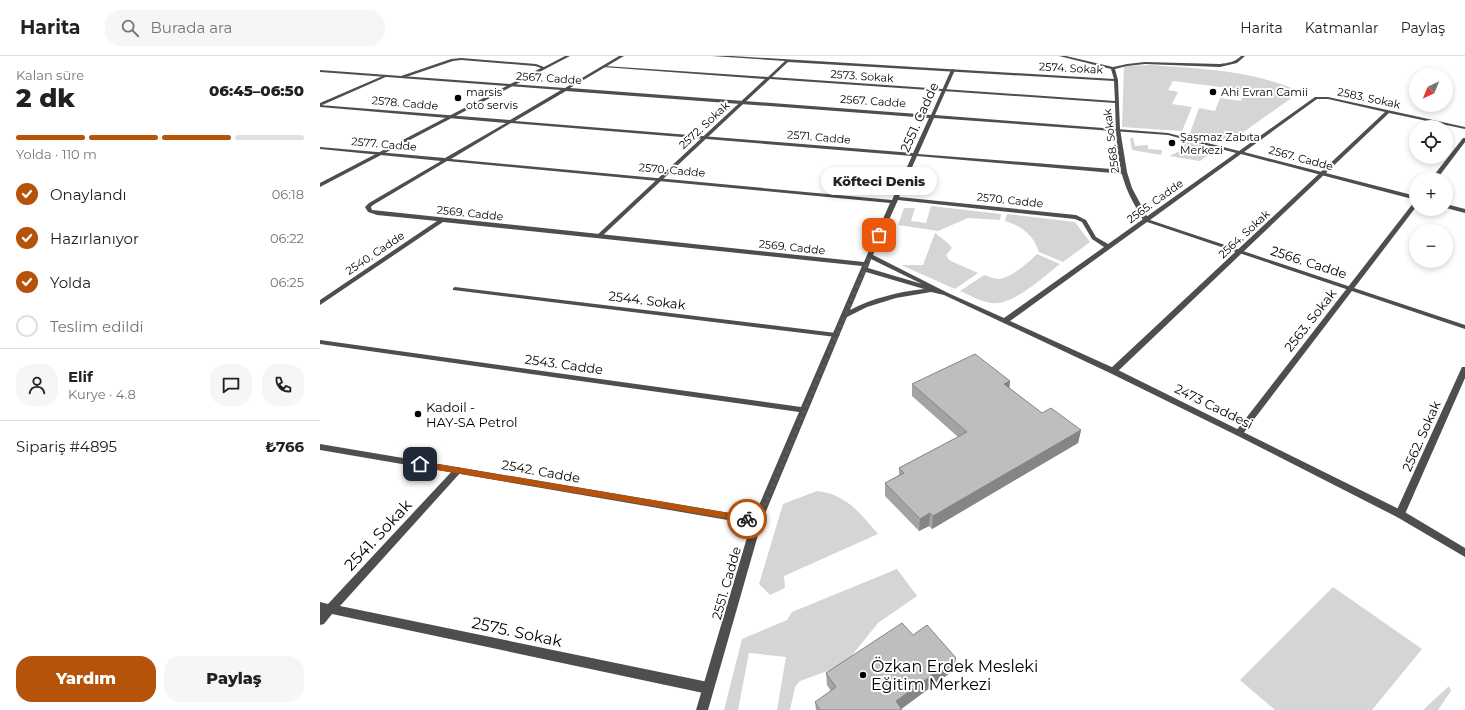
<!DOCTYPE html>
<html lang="tr">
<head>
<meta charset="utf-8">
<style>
  body { margin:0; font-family:Montserrat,sans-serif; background:#f6f6f6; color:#202124; height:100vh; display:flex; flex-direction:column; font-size:15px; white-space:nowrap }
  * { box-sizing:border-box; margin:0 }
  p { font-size:13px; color:#757577 }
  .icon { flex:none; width:22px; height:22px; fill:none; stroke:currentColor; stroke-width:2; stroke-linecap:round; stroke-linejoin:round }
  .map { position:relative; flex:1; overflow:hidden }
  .sheet { display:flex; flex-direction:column; background:#fff; width:320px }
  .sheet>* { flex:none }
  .needle { width:26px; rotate:223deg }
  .tools { position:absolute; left:1089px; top:12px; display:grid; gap:8px }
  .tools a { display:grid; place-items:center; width:44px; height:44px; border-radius:50%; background:#fff; box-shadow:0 2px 6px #0003; font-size:20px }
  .pin { position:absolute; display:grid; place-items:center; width:34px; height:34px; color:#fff; margin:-17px; border-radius:8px; box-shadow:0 2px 6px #0006 }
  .courier { position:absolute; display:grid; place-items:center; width:40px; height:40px; margin:-20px; border:3px solid #b45309; border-radius:50%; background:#fff; color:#222; box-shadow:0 1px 5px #0007 }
  .bubble { position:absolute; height:28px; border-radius:14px; background:#fff; box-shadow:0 2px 6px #0003; font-size:13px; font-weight:800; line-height:28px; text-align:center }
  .head em { font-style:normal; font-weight:800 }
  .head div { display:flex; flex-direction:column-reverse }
  .head { display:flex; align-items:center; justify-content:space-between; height:68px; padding:0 16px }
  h1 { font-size:26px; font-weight:800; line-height:30px }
  .bar { display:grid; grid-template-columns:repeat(4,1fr); gap:6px 4px; align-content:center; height:48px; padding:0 16px }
  .bar i { height:5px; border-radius:3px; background:#e0e0e0 }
  .bar .current { background:#b45309 }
  .bar p { grid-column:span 4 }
  .line { display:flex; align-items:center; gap:10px; padding:0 16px; border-top:1px solid #e0e0e0 }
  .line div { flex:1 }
  .round { display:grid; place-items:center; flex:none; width:42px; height:42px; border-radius:16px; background:#f6f6f6 }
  ol { padding:0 16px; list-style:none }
  li { display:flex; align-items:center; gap:12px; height:44px }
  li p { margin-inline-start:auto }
  li .icon { padding:4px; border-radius:50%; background:#b45309; color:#fff; stroke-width:4 }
  li:last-child { color:#757577 }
  li i { width:22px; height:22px; border:2px solid #e0e0e0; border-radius:50% }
  .primary-button { display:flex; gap:8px; margin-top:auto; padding:8px 16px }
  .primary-button a { flex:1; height:46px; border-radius:16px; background:#b45309; color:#fff; font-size:16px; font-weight:800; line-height:46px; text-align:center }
  .primary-button a+a { background:#f6f6f6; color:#202124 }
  header { display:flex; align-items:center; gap:24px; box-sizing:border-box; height:56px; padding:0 20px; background:#fff; border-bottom:1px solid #e0e0e0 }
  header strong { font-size:19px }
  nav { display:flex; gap:22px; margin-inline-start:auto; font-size:14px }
  .search { width:280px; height:36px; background:#f6f6f6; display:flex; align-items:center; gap:10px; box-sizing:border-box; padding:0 14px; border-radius:16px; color:#757577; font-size:15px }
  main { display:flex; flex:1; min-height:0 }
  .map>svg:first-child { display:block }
  .green { fill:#d5d5d5 }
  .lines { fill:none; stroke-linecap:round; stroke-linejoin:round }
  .minor { fill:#4e4e4e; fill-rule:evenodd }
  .tertiary { fill:#4e4e4e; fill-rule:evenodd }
  .wall { fill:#a3a3a3 }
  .shaded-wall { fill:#858585 }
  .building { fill:#bebebe; stroke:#858585 }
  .route { fill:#b45309 }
  .done { stroke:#595959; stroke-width:4; stroke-dasharray:0 7.2 }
  .poi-dot { fill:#000; stroke:#fff; stroke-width:1.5 }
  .labels { text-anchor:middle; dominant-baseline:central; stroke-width:4; stroke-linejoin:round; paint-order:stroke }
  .far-street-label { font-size:11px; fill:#000; stroke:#fff }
  .far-poi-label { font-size:11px; fill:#000; stroke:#fff; text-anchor:start }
  .street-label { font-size:13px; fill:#000; stroke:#fff }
  .poi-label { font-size:13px; fill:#000; stroke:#fff; text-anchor:start }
  .near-street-label { font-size:16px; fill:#000; stroke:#fff }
  .near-poi-label { font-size:16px; fill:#000; stroke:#fff; text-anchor:start }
</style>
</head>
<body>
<header>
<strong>Harita</strong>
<div class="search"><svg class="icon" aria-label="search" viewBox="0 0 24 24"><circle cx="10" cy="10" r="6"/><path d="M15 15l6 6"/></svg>Burada ara</div>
<nav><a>Harita</a><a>Katmanlar</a><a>Paylaş</a></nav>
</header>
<main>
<section class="sheet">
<div class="head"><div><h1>2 dk</h1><p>Kalan süre</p></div><em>06:45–06:50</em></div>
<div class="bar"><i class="current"></i><i class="current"></i><i class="current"></i><i></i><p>Yolda · 110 m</p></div>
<ol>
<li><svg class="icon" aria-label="check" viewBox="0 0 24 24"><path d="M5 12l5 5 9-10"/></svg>Onaylandı<p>06:18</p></li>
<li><svg class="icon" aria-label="check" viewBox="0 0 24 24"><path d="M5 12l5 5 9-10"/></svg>Hazırlanıyor<p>06:22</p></li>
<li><svg class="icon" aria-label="check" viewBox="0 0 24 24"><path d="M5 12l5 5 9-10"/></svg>Yolda<p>06:25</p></li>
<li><i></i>Teslim edildi</li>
</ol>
<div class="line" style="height:72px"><a class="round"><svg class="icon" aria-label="person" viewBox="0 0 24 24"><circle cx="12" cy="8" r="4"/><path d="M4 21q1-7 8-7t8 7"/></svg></a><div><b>Elif</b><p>Kurye · 4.8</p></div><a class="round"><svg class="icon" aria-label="chat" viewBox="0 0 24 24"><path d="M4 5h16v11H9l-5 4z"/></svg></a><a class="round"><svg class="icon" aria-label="phone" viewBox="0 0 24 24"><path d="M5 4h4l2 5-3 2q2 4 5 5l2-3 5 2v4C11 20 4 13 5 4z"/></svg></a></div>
<div class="line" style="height:52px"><div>Sipariş #4895</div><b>₺766</b></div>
<div class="primary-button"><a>Yardım</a><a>Paylaş</a></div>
</section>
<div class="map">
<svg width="1145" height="654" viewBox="0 0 1145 654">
  <rect width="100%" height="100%" fill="#fff"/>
  <!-- green -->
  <g class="green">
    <path d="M832 9C882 13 934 14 980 36L908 87 870 77 879 52 895 55 900 42 921 45 924 34 853 25 848 34 858 36 852 48 872 51 862 75 802 71 804 10Z"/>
    <polygon points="810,82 813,82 815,90 828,89 828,93 842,94 841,99 812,94"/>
    <polygon points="865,85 896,93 880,105 849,100 860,95"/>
    <polygon points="611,150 681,158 680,164 648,162 618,175 578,169 584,152 595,152 591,165 606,167"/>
    <path d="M687 158 755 166 770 186 743 206 719 196C714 180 702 170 685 165Z"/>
    <polygon points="615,177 628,187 632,192 626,199 629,204 633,206 658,217 635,233 581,209 603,209"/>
    <path d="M717 198 740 208C724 220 693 250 672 247 661 246 650 239 640 235L664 219C668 220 674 223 679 223 692 221 708 207 717 198Z"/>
    <path d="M497 435C503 436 510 437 516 440 533 447 546 464 558 478L464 520 465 532 450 539 439 528 463 448Z"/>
    <polygon points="577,513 597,540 558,567 524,609 480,625 475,631 470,654 457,654 466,601 429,597 418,654 404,654 422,583 467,564 472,556"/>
    <polygon points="1013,531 1102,593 1052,654 955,654 920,624"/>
    <polygon points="1129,630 1131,635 1118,654 1103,654"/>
  </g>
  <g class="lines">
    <!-- minor -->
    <g class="minor">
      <polygon points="245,0 250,0 0,131 0,127 221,12 215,10 141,4 133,5 83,22 81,22 81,20 131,3 141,2 216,8 224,11"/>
      <path d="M392 0H412L794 23 791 13 739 0H746L793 11 807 8 825 6 900 8C908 7 915 6 921 0H925L917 7 900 11 825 8 807 10 795 13 798 24 800 73 807 116 812 132 829 164 828 165 823 164C817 153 810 142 806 131 796 105 796 75 795 47L450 23 280 182H276V180L445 23 283 11 285 10 448 21 465 5ZM468 6 794 25 795 45 452 21Z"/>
      <polygon points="65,19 68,20 0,50 0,47"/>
      <polygon points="996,41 1008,41 1145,71 1145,73 1069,57 796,317 790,317 789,315 790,313 1065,56 1008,43 995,43 995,41"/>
      <polygon points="1143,82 1145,82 1145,86 1117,123 1111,123"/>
      <polygon points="1096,145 1096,151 922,379 916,379 915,377 916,375 1094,146"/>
      <polygon points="135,231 516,277 520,279 516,281 133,234 133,232"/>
      <polygon points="1142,311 1145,311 1145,322 1085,458 1083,461 1080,462 1077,461 1075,458"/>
      <polygon points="138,411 141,412 143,414 141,416 20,550 388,626 392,628 394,632 392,636 388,638 12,558 4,568 0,569 0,546 8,548 135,412"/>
    </g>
    <!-- tertiary -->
    <g class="tertiary">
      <path d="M299 0H304L250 32 611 59 631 14 633 13 635 14 615 59 848 77 919 95 995 41H997V43L924 96 1096 140V144L921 98 830 164 1145 269V273L827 166 690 265 796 313 1083 455 1145 492V501L1077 461 916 379 790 317 624 239 611 236 576 242 547 251 527 261 442 465 388 654H376L431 468 0 394V388L434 461 479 356 0 288V284L481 351 542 210 123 166 0 249V244L117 165 57 159 48 156 45 151 49 147 121 105 0 93V91L125 102 186 67 0 51V49L190 64 241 34 0 16V14L245 32ZM246 35 609 62 593 97 195 65ZM614 62 848 79 916 97 788 188 776 181 766 164 756 159 579 141 597 100 804 118 807 116 804 114 598 98ZM191 67 592 100 572 144 131 103ZM127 105 570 147 544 206 52 154 51 151 53 149ZM578 144 755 163 762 166 772 183 784 191 684 262 628 237 553 199ZM551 203 602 228 548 212ZM546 216 604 233C578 236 553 242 530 254Z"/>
      <polygon points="1126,148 1145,153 1145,157 1126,152"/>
    </g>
  </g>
  <!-- wall -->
  <g class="wall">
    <polygon points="690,325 689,332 722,357 761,374 758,387 612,473 609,470 599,475 565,440 565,427 579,419 579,412 638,381 592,340 592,328"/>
    <polygon points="593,579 634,614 581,653 582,654 496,654 495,646 511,635 507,629 506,617"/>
  </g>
  <!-- shaded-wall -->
  <g class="shaded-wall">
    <polygon points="690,325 689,337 684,328"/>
    <polygon points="761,374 758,387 612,473 613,460"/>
    <polygon points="610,457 609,470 599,475 600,463"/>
    <polygon points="636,602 634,614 580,654 576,645"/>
  </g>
  <!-- building -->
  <g class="building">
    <polygon points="655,298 690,325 684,328 722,357 731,352 761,374 613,460 610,457 600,463 565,427 584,417 579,412 647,376 592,328"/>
    <polygon points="582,567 593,579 607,569 636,602 576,645 582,654 500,654 495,646 516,631 506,617"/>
  </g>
  <!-- route -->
  <polygon class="route" points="100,405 427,460 431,463 427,466 100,411 96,408"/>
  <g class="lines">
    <!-- done -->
    <polyline class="done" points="427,463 438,465 559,179"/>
  </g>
  <!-- markers -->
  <g class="poi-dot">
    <circle cx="893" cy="36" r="4"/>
    <circle cx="138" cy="42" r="4"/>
    <circle cx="852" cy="87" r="4"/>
    <circle cx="98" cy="358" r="4"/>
    <circle cx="543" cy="619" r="4"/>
  </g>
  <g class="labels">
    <!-- far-street labels -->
    <g class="far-street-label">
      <text transform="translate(751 12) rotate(3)">2574. Sokak</text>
      <text transform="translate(542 20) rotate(4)">2573. Sokak</text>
      <text transform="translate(229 22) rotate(4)">2567. Cadde</text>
      <text transform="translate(1049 42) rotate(12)">2583. Sokak</text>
      <text transform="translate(553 45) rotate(4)">2567. Cadde</text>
      <text transform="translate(85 47) rotate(5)">2578. Cadde</text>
      <text transform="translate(384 69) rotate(-43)">2572. Sokak</text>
      <text transform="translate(499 81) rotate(5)">2571. Cadde</text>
      <text transform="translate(791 85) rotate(-97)">2568. Sokak</text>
      <text transform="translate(64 88) rotate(5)">2577. Cadde</text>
      <text transform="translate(981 102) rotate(15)">2567. Cadde</text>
      <text transform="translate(352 114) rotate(5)">2570. Cadde</text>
      <text transform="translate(690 144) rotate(6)">2570. Cadde</text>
      <text transform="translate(835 145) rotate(-36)">2565. Cadde</text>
      <text transform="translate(150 157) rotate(6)">2569. Cadde</text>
      <text transform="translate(924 178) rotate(-43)">2564. Sokak</text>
      <text transform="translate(472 191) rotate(6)">2569. Cadde</text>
      <text transform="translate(55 197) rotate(-34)">2540. Cadde</text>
    </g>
    <!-- far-poi labels -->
    <g class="far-poi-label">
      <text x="146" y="36">marsis<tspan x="146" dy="13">oto servis</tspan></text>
      <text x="901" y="36">Ahi Evran Camii</text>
      <text x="860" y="81">Şaşmaz Zabıta<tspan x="860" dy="13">Merkezi</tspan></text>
    </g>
    <!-- street labels -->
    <g class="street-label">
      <text transform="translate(599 61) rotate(-66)">2551. Cadde</text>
      <text transform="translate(989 206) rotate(18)">2566. Cadde</text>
      <text transform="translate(327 244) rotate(7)">2544. Sokak</text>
      <text transform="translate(990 264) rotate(-52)">2563. Sokak</text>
      <text transform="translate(244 308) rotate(8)">2543. Cadde</text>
      <text transform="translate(894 350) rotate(26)">2473 Caddesi</text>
      <text transform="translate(1101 380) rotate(-66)">2562. Sokak</text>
      <text transform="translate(221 415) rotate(10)">2542. Cadde</text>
      <text transform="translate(406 527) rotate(-74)">2551. Cadde</text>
    </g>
    <!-- poi labels -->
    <g class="poi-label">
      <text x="106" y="351">Kadoil -<tspan x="106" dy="15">HAY-SA Petrol</tspan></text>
    </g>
    <!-- near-street labels -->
    <g class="near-street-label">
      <text transform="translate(58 479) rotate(-47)">2541. Sokak</text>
      <text transform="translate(197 576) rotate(12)">2575. Sokak</text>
    </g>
    <!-- near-poi labels -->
    <g class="near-poi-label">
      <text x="551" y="610">Özkan Erdek Mesleki<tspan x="551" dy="18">Eğitim Merkezi</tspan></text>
    </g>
  </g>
</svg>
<div class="tools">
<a><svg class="needle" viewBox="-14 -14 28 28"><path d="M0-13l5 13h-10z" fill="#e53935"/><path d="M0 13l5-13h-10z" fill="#757577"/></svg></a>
<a><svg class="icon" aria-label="locate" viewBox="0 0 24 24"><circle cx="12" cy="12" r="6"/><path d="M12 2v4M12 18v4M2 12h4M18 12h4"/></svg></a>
<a>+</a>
<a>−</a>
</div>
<div class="pin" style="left:559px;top:179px;background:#ea580c"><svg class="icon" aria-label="bag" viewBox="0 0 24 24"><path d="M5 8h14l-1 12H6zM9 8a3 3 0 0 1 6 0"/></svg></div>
<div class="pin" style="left:100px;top:408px;background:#1f2937"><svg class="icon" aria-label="home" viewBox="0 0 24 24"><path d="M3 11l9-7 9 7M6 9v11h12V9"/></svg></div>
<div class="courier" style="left:427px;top:463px"><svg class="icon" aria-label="bike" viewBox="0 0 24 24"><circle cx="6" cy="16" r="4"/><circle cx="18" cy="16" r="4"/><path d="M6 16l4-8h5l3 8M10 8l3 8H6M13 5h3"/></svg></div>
<div class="bubble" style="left:501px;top:111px;width:116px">Köfteci Denis</div>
</div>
</main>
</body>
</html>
